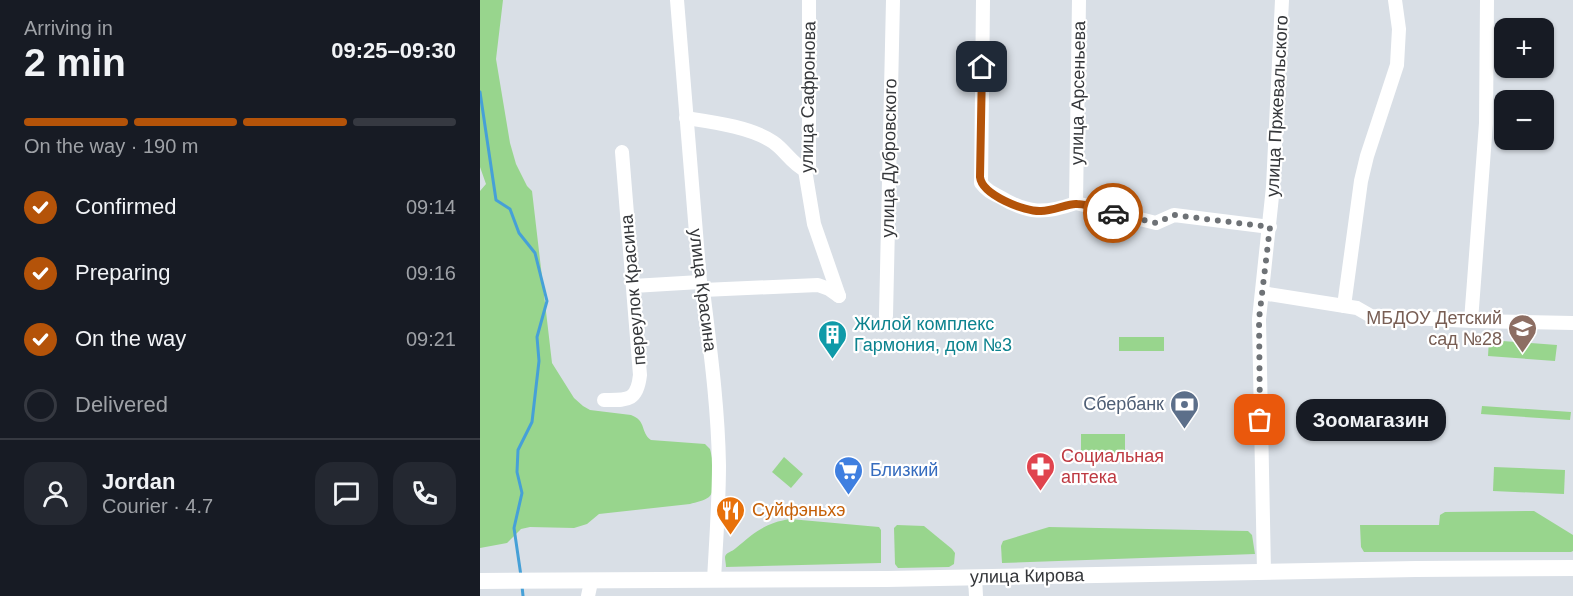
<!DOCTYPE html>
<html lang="en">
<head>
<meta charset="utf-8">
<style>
  body { margin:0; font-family:Helvetica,sans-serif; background:#242831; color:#f1f3f6; height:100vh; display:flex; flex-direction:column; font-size:22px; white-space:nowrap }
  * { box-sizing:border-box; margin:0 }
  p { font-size:20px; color:#9ea1a6 }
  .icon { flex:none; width:33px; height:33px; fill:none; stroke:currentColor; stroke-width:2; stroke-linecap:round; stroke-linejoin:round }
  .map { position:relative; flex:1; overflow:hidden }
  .panel { display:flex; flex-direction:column; background:#171b24; width:480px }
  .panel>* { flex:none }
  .tools { position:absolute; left:1014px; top:18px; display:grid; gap:12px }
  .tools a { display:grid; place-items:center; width:60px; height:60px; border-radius:12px; background:#171b24; box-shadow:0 2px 4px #0004; font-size:30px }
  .pin { position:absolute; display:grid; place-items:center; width:51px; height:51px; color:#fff; margin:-26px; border-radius:12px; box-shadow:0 3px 9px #0006 }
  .courier { position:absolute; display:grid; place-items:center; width:60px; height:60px; margin:-30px; border:4px solid #b45309; border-radius:50%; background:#fff; color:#222; box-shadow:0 2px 8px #0007 }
  .bubble { position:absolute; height:42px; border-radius:18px; background:#171b24; box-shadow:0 2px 4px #0004; font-size:20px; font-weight:800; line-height:42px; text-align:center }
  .headline em { font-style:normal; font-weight:800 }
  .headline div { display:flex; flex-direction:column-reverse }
  .headline { display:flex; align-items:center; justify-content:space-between; height:102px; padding:0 24px }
  h1 { font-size:39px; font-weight:800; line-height:45px }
  .bar { display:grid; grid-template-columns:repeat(4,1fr); gap:9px 6px; align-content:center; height:72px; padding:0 24px }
  .bar i { height:8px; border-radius:4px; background:#363941 }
  .bar .selected { background:#b45309 }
  .bar p { grid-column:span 4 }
  .line { display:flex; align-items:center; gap:15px; padding:0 24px; border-top:2px solid #363941 }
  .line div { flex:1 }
  .round { display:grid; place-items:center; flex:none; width:63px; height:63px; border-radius:18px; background:#242831 }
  ol { padding:0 24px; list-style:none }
  li { display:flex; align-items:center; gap:18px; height:66px }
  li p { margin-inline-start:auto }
  li .icon { padding:6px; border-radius:50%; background:#b45309; color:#fff; stroke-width:4 }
  li:last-child { color:#9ea1a6 }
  li i { width:33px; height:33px; border:3px solid #363941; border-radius:50% }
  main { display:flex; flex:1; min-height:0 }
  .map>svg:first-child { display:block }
  .green { fill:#98d58d }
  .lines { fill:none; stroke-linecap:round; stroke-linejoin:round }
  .stream { stroke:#46a0d7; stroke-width:3 }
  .minor { stroke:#fff; stroke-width:14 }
  .major { stroke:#fff; stroke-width:16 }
  .done { stroke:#6e7276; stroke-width:6; stroke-dasharray:0 10.8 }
  .route { stroke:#b45309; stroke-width:8 }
  .labels { text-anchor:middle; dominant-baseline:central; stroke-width:4.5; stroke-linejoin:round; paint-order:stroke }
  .street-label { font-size:18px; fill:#35373a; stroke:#fff }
  .education-label { font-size:18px; fill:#785e54; stroke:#fff; text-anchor:end }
  .culture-label { font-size:18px; fill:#0d838f; stroke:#fff; text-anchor:start }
  .service-label { font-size:18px; fill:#4e5e75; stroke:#fff; text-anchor:end }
  .health-label { font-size:18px; fill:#be3a42; stroke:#fff; text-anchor:start }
  .shop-label { font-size:18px; fill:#366cbe; stroke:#fff; text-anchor:start }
  .food-label { font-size:18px; fill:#c56008; stroke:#fff; text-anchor:start }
</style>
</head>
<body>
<main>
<section class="panel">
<div class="headline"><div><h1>2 min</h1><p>Arriving in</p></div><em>09:25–09:30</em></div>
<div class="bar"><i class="selected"></i><i class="selected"></i><i class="selected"></i><i></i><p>On the way · 190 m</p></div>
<ol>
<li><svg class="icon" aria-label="check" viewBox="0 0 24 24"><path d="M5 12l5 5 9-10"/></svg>Confirmed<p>09:14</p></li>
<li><svg class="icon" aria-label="check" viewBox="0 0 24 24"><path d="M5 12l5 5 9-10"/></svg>Preparing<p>09:16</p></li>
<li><svg class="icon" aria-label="check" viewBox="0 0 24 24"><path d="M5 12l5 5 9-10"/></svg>On the way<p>09:21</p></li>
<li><i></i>Delivered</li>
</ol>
<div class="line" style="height:108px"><a class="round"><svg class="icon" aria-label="person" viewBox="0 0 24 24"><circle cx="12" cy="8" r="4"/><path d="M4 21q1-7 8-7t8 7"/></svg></a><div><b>Jordan</b><p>Courier · 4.7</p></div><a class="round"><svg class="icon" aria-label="chat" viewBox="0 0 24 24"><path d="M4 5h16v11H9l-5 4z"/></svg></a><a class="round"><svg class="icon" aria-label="phone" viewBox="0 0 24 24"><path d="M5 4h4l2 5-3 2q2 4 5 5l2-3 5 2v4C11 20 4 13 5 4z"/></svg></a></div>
</section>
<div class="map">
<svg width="1093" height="596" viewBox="0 0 1093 596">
  <rect width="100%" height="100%" fill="#d9dfe6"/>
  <!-- green -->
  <g class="green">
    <path d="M0 0H23L16 59 30 143 36 164 47 186 52 191 72 363 94 398 103 406 110 410 151 415C167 421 160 432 171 440L225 444 230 449C233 460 238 489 229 497 224 501 216 502 210 504L119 514 107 524 94 528 50 527 41 529 27 543 0 548V191L6 184 0 167Z"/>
    <rect x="639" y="337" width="45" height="14"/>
    <polygon points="1009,340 1077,345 1075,361 1008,356"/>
    <polygon points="1002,406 1091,412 1090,420 1001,414"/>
    <rect x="601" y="434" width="44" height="23"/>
    <polygon points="304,457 323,474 311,488 292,472"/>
    <polygon points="1014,467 1085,470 1084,494 1013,491"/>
    <polygon points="1054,511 1093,535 1093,551 1091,552 884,552 881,547 880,525 959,525 960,515 965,512"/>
    <path d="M310 519 399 527 401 530V563L246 567C246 564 245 560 245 557 246 552 252 552 256 548 275 532 285 523 310 519Z"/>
    <polygon points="417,525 444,526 472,549 475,553 474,564 469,567 418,568 415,564 414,528"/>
    <polygon points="569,527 768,531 772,535 775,554 522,563 521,546 523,541"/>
  </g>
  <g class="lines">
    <!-- stream -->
    <g class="stream">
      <polyline points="0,92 16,200 30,209 39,233 55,253 67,301 57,337 59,361 52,422 38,450 37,472 42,493 34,528 41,576"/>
      <polyline points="42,586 43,596"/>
    </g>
    <!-- minor -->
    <g class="minor">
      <path d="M197 0 220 282 223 290C230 348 238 406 239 465 239 503 236 542 234 580"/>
      <polyline points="329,0 329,167 325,170 334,224 359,296"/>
      <path d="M503 0 501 183C506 190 512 193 520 197 548 214 565 214 596 203"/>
      <polyline points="599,0 596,203 676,223 694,215 790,227"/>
      <path d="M206 118C232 122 271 127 293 142 305 150 311 163 325 170"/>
      <polyline points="153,286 220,282"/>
      <polyline points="223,290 338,285 349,289 359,296"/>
      <polyline points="782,293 877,308 891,316 991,321 1093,323"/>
      <polyline points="864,306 881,181 887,156 917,65 919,29 915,0"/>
      <polyline points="406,316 413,0"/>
      <polyline points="991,321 1006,123 1007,0"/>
      <path d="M124 400C147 400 157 402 160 375L142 152"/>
      <polyline points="784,571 779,319 793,187 802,0"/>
      <polyline points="495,577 496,596"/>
      <polyline points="108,596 111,582"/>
    </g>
    <!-- major -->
    <polyline class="major" points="0,581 407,579 936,569 1093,568"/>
  </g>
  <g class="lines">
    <!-- done -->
    <polyline class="done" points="633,213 676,223 694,215 790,227 779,319 780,420"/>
    <!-- route -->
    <path class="route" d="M502 67 500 177C502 195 545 212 561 211 573 211 589 203 597 204 609 204 622 210 633 213"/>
  </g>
  <!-- icons -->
  <defs>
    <symbol id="school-pin" viewBox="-11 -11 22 30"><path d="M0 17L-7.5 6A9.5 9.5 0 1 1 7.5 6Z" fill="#8d6e63" stroke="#fff"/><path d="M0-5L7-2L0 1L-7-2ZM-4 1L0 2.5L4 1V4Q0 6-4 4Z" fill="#fff"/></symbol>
    <symbol id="building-pin" viewBox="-11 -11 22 30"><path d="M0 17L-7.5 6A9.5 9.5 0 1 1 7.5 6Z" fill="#0f9aa8" stroke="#fff"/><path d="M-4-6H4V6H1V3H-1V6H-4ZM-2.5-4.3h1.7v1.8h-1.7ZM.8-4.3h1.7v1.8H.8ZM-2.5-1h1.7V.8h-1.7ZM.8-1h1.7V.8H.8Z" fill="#fff"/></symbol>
    <symbol id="bank-pin" viewBox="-11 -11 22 30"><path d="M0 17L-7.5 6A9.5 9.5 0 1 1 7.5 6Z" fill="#5c6f8a" stroke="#fff"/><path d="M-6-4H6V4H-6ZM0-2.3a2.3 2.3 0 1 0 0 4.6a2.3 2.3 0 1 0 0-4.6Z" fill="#fff"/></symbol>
    <symbol id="pharmacy-pin" viewBox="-11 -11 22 30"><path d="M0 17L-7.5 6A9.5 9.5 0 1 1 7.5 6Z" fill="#e0444e" stroke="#fff"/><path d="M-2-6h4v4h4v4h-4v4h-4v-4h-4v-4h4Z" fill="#fff"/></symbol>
    <symbol id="supermarket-pin" viewBox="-11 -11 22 30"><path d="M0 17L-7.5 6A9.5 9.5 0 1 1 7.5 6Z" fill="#3f7fe0" stroke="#fff"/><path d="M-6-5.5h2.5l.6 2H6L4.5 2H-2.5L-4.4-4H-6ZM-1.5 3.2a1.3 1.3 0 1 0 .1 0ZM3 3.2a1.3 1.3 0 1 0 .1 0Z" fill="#fff"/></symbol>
    <symbol id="restaurant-pin" viewBox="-11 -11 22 30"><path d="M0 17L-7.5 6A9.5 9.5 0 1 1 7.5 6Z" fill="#e8710a" stroke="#fff"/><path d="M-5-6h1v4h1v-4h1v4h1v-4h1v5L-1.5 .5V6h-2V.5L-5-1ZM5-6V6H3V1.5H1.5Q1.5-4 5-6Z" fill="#fff"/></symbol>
  </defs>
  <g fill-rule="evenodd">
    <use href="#school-pin" x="1026" y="312" width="33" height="45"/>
    <use href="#building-pin" x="336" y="318" width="33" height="45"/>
    <use href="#bank-pin" x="688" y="388" width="33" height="45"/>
    <use href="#pharmacy-pin" x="544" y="450" width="33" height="45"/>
    <use href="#supermarket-pin" x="352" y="454" width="33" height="45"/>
    <use href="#restaurant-pin" x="234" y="494" width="33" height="45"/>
  </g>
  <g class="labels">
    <!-- street labels -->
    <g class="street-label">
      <text transform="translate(598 93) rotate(-89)">улица Арсеньева</text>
      <text transform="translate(328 97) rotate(-89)">улица Сафронова</text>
      <text transform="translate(797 106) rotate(-87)">улица Пржевальского</text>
      <text transform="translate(409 158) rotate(-89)">улица Дубровского</text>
      <text transform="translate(153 290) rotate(-95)">переулок Красина</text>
      <text transform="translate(223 290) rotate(83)">улица Красина</text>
      <text transform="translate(547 576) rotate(-1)">улица Кирова</text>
    </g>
    <!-- education labels -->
    <g class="education-label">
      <text x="1022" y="318">МБДОУ Детский<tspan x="1022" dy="21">сад №28</tspan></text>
    </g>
    <!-- culture labels -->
    <g class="culture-label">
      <text x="374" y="324">Жилой комплекс<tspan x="374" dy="21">Гармония, дом №3</tspan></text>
    </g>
    <!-- service labels -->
    <g class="service-label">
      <text x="684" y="404">Сбербанк</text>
    </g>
    <!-- health labels -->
    <g class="health-label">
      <text x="581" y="456">Социальная<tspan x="581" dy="21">аптека</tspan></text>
    </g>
    <!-- shop labels -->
    <g class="shop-label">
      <text x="390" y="470">Близкий</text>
    </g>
    <!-- food labels -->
    <g class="food-label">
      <text x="272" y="510">Суйфэньхэ</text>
    </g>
  </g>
</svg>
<div class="tools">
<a>+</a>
<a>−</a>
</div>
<div class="pin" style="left:780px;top:420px;background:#ea580c"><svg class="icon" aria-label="bag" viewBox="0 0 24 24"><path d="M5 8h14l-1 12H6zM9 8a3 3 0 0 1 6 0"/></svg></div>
<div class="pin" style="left:502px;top:67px;background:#1f2937"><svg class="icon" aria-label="home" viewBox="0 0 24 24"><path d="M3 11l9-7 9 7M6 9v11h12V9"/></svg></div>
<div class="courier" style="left:633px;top:213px"><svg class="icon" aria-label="car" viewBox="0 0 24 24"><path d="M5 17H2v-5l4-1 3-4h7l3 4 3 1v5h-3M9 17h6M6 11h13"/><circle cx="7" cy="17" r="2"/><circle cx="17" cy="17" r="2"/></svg></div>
<div class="bubble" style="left:816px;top:399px;width:150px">Зоомагазин</div>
</div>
</main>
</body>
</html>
